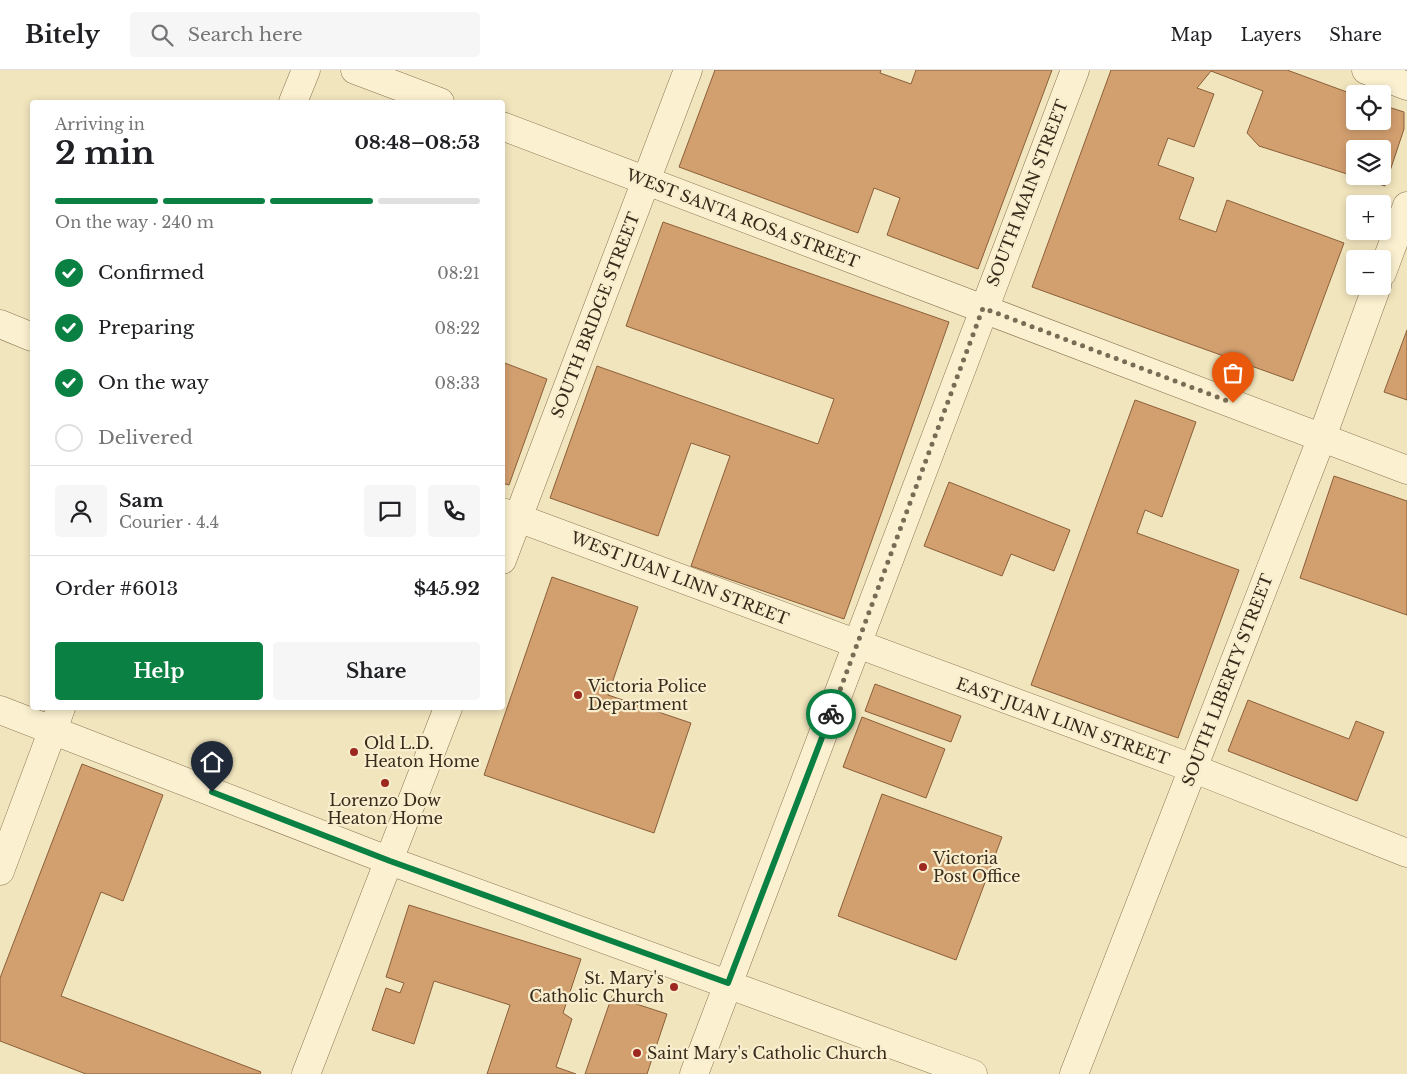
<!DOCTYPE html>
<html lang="en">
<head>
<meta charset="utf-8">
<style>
  body { margin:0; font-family:"Libre Baskerville",serif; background:#f6f6f6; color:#202124; height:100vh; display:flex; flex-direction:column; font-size:19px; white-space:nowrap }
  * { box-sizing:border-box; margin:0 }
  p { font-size:16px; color:#757577 }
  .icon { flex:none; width:28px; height:28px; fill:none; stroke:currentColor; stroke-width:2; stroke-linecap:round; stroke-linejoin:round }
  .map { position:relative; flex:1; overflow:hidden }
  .drawer { position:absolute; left:30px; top:30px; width:475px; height:610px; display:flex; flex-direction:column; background:#fff; border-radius:5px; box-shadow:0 2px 8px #0003 }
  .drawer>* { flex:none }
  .controls { position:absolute; left:1346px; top:15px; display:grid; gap:10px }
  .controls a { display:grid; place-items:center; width:45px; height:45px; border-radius:5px; background:#fff; box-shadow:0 2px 8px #0003; font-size:25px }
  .pin { position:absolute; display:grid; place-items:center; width:42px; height:42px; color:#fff; margin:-51px -21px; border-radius:50% 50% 50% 0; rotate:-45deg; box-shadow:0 0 5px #0007 }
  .pin .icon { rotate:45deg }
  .courier { position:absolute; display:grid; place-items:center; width:50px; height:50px; margin:-25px; border:4px solid #0b8043; border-radius:50%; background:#fff; color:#222; box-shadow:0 1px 6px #0007 }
  .overview em { font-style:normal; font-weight:800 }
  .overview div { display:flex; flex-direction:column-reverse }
  .overview { display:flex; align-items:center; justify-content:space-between; height:85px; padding:0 25px }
  h1 { font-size:32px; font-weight:800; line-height:38px }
  .bar { display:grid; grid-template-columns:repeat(4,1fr); gap:8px 5px; align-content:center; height:60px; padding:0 25px }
  .bar i { height:6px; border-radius:4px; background:#e0e0e0 }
  .bar .selected { background:#0b8043 }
  .bar p { grid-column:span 4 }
  .line { display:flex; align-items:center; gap:12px; padding:0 25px; border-top:1px solid #e0e0e0 }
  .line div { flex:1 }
  .round { display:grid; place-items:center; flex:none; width:52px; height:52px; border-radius:5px; background:#f6f6f6 }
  ol { padding:0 25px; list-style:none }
  li { display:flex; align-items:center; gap:15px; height:55px }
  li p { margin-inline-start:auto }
  li .icon { padding:5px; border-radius:50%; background:#0b8043; color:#fff; stroke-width:4 }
  li:last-child { color:#757577 }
  li i { width:28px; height:28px; border:2px solid #e0e0e0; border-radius:50% }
  .button { display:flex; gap:10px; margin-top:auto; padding:10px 25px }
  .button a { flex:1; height:58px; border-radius:5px; background:#0b8043; color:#fff; font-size:20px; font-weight:800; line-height:58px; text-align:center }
  .button a+a { background:#f6f6f6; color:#202124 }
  header { display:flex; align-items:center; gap:30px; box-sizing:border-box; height:70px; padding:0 25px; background:#fff; border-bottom:1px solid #e0e0e0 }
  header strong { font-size:24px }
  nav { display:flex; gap:28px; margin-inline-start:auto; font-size:18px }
  .search { width:350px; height:45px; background:#f6f6f6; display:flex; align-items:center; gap:12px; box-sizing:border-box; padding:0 18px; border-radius:5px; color:#757577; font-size:19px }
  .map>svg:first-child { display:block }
  .building { fill:#d29f6f; stroke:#8b5f39; fill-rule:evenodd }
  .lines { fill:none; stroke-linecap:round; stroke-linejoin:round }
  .minor-casing { stroke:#8a7555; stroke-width:29 }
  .minor { stroke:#fbf1d0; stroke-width:28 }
  .done { stroke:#796c54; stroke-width:5; stroke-dasharray:0 9 }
  .route { stroke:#0b8043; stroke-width:6 }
  .poi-dot { fill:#9d2820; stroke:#f8eecd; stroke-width:2 }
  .labels { text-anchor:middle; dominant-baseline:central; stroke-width:4.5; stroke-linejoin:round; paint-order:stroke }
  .street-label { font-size:16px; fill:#382b1b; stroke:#f8eecd }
  .poi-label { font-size:16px; fill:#382b1b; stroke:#f8eecd; text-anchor:start }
</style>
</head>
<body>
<header>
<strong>Bitely</strong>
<div class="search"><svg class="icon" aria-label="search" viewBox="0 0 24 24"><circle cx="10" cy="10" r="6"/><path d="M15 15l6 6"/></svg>Search here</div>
<nav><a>Map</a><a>Layers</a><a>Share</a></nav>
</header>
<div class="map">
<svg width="1407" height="1004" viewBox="0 0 1407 1004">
  <rect width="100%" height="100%" fill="#f1e5bd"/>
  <!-- building -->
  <g class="building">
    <polygon points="715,0 881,0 880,3 911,14 916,0 1052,0 978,199 887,165 900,128 874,118 858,163 679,97"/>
    <path d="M1111 0H1287L1355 25V51H1382V35L1404 42V59L1385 116 1259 76 1247 63 1263 21 1211 1 1197 18 1214 24 1194 77 1168 68 1158 95 1194 108 1179 149 1216 162 1227 130 1344 173 1293 311 1032 217ZM1355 79H1382V106H1355Z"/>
    <polygon points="663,152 949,252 844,549 691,496 730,386 691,373 658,466 550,428 597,296 818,374 834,329 626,256"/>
    <polygon points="1407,260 1407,330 1384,322"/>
    <polygon points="502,292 547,309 509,415 502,413"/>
    <polygon points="1135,330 1196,352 1162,447 1145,440 1137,463 1239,500 1178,668 1031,615"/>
    <polygon points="1334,406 1407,431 1407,545 1300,508"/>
    <polygon points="949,412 1070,460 1054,501 1011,484 1002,506 924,476"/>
    <polygon points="552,507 638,537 608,625 691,653 654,763 484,705"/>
    <polygon points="875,614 961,646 951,672 865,641"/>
    <polygon points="1248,630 1349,669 1356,651 1384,662 1357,731 1228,681"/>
    <polygon points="862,647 945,679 926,728 843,697"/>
    <polygon points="82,694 163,725 123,831 101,822 61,926 261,1002 260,1004 86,1004 0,971 0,908"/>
    <polygon points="882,724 1002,767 956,890 838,846"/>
    <polygon points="409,835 581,889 563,943 572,949 556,997 576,1004 487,1004 510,935 434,911 414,974 372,960 386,918 400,923 404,913 386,907"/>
    <polygon points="612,926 667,944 647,1004 585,1004"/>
  </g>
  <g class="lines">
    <defs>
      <g id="minor">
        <polyline points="355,0 440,32"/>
        <polyline points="1366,0 1407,16"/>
        <polyline points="293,32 306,0"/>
        <polyline points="502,56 1407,400"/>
        <polyline points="1382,203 1407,136"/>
        <polyline points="0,254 32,267"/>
        <polyline points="502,442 1192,698 1407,783"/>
        <polyline points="502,490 688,0"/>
        <polyline points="0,640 390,791 973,1004"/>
        <polyline points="0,801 61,638"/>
        <polyline points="306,1004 448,638"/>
        <polyline points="694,1004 1075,0"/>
        <polyline points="1074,1004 1322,367 1377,216"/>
      </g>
    </defs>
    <!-- minor casing -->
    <use href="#minor" class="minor-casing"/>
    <!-- minor -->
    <use href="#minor" class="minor"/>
  </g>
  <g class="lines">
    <!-- done -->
    <polyline class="done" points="831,644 983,238 1233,333"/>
    <!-- route -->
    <polyline class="route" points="212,722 390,791 728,913 831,644"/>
  </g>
  <!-- markers -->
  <g class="poi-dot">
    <circle cx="578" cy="625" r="5"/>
    <circle cx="354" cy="682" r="5"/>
    <circle cx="385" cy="713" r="5"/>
    <circle cx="923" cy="797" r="5"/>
    <circle cx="674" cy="917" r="5"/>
    <circle cx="637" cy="983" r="5"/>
  </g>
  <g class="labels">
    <!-- street labels -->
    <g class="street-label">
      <text transform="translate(1027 123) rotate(-69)">SOUTH MAIN STREET</text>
      <text transform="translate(743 148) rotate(21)">WEST SANTA ROSA STREET</text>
      <text transform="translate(595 245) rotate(-69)">SOUTH BRIDGE STREET</text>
      <text transform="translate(680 508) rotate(21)">WEST JUAN LINN STREET</text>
      <text transform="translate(1227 610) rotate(-69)">SOUTH LIBERTY STREET</text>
      <text transform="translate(1063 651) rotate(20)">EAST JUAN LINN STREET</text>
    </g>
    <!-- poi labels -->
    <g class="poi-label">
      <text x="588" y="616">Victoria Police<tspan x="588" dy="18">Department</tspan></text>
      <text x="364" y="673">Old L.D.<tspan x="364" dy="18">Heaton Home</tspan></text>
      <text x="385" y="730" text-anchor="middle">Lorenzo Dow<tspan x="385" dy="18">Heaton Home</tspan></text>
      <text x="933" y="788">Victoria<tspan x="933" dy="18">Post Office</tspan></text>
      <text x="664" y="908" text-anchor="end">St. Mary's<tspan x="664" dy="18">Catholic Church</tspan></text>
      <text x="647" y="983">Saint Mary's Catholic Church</text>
    </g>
  </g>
</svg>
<div class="controls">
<a><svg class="icon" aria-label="locate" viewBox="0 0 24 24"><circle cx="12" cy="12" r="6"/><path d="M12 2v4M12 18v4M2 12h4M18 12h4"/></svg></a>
<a><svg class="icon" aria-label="layers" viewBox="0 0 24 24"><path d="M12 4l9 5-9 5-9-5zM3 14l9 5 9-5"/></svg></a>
<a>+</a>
<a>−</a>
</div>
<div class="pin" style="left:1233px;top:333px;background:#ea580c"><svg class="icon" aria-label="bag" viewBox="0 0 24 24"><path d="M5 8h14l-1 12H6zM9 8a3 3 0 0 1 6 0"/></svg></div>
<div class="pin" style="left:212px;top:722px;background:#1f2937"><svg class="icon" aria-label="home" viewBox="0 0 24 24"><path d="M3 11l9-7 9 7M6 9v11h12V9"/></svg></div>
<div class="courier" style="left:831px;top:644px"><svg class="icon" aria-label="bike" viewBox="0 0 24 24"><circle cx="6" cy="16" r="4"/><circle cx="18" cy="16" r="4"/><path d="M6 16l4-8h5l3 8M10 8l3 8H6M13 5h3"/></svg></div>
<section class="drawer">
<div class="overview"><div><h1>2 min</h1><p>Arriving in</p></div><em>08:48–08:53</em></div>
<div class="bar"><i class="selected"></i><i class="selected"></i><i class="selected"></i><i></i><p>On the way · 240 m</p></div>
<ol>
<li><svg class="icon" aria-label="check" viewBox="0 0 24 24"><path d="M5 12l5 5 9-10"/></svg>Confirmed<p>08:21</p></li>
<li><svg class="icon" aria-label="check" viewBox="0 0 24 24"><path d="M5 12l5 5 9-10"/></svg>Preparing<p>08:22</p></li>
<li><svg class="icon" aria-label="check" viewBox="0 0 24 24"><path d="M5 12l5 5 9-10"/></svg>On the way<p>08:33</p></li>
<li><i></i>Delivered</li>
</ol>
<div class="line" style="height:90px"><a class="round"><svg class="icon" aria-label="person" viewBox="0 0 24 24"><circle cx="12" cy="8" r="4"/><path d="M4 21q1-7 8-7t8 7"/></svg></a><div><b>Sam</b><p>Courier · 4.4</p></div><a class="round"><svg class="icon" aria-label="chat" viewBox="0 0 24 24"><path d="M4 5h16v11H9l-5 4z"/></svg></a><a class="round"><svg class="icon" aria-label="phone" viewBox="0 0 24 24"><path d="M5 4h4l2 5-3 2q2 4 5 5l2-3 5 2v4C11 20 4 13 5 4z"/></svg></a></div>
<div class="line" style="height:65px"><div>Order #6013</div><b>$45.92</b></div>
<div class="button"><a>Help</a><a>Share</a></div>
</section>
</div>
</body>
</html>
